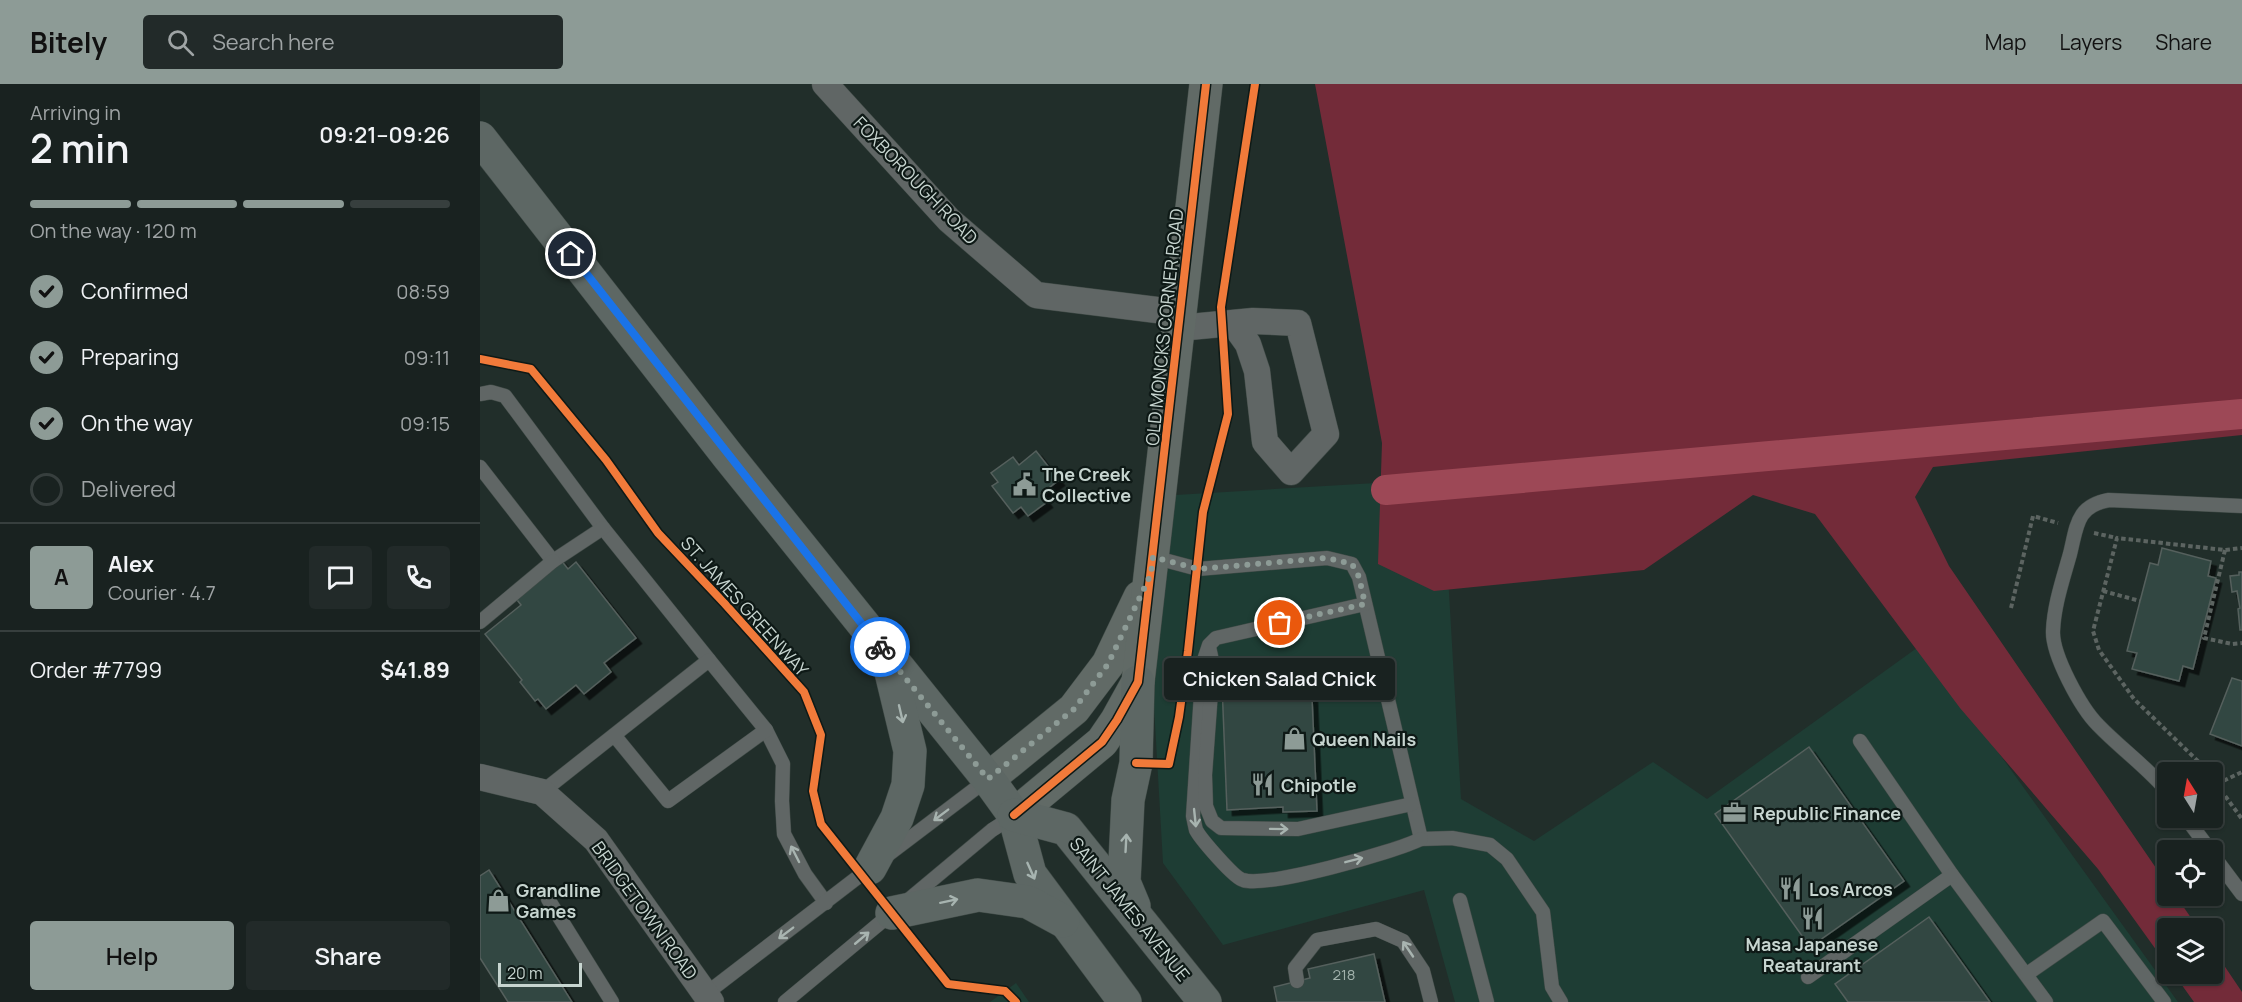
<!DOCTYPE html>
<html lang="en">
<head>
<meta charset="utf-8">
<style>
  body { margin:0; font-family:Manrope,sans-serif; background:#222a29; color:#f1f3f6; height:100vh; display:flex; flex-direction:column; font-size:22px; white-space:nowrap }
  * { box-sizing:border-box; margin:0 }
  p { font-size:20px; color:#9fa4a5 }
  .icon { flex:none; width:33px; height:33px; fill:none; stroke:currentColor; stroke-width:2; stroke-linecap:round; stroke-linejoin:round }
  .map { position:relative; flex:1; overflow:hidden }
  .panel { display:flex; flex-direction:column; background:#192220; width:480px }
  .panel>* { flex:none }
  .needle { width:39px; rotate:349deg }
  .buttons { position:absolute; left:1677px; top:678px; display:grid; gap:12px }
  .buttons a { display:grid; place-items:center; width:66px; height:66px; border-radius:6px; background:#192220; box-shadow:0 2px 4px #0004,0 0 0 2px #373f3e; font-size:30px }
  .scale { position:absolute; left:18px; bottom:15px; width:84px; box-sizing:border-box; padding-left:6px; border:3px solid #c7d5d0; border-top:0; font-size:16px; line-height:21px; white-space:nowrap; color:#c7d5d0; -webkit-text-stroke:4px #0e1916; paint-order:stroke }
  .pin { position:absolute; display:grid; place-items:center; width:51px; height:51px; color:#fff; margin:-26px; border:3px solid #fff; border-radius:50%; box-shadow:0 2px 6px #0007 }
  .courier { position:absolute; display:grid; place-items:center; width:60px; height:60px; margin:-30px; border:4px solid #1a73e8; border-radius:50%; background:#fff; color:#222; box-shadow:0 2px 8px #0007 }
  .bubble { position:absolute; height:42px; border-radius:6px; background:#192220; box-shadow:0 2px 4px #0004,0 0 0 2px #373f3e; font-size:20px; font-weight:600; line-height:42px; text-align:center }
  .headline em { font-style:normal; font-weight:600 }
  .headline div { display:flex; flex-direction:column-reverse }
  .headline { display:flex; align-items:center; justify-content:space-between; height:102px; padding:0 30px }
  h1 { font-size:39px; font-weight:600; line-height:45px }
  .bar { display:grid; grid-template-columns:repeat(4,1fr); gap:9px 6px; align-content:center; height:72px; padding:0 30px }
  .bar i { height:8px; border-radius:4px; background:#373f3e }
  .bar .current { background:#8d9b96 }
  .bar p { grid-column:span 4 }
  .line { display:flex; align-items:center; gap:15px; padding:0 30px; border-top:2px solid #373f3e }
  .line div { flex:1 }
  .round { display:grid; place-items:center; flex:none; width:63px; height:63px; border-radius:6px; background:#222a29 }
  ol { padding:0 30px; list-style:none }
  li { display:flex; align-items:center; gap:18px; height:66px }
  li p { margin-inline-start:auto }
  li .icon { padding:6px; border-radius:50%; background:#8d9b96; color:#111; stroke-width:4 }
  li:last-child { color:#9fa4a5 }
  li i { width:33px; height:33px; border:3px solid #373f3e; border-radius:50% }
  .primary-button { display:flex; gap:12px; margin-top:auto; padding:12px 30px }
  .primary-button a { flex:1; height:69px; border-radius:6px; background:#8d9b96; color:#111; font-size:24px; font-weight:600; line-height:69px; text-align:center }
  .primary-button a+a { background:#222a29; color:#f1f3f6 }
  header { display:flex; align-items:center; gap:36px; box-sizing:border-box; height:84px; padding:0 30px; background:#8d9b96; color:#111 }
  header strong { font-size:28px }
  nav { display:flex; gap:33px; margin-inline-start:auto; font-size:21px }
  .search { width:420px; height:54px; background:#222a29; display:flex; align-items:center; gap:15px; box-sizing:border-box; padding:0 21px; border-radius:6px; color:#9fa4a5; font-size:22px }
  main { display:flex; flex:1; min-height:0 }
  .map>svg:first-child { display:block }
  .built { fill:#1e3d34 }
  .green { fill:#732b39 }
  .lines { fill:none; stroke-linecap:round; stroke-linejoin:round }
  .canal { stroke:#9d4856; stroke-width:30 }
  .building { fill:#334742; stroke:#55605d; stroke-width:1.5; filter:url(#shadow) }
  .lane-casing { stroke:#404b47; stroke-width:15 }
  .street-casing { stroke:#404b47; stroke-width:27 }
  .secondary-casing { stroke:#404b47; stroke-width:34 }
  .primary-casing { stroke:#404b47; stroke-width:34 }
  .path { stroke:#5c6461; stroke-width:4; stroke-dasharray:4.5 3; stroke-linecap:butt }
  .lane { stroke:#606665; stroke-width:14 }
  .street { stroke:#606665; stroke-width:26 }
  .secondary { stroke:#616a66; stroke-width:33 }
  .primary { stroke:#5d6764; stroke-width:33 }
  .cycleway-casing { stroke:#0e1916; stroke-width:11 }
  .cycleway { stroke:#f17a3a; stroke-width:8 }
  .oneway { stroke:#a7b4b0 }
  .oneway2 { stroke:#a8b4b0 }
  .done { stroke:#8d9b96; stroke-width:6; stroke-dasharray:0 10.8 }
  .route { stroke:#1a73e8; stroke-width:8 }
  .labels { text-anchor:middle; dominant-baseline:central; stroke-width:4.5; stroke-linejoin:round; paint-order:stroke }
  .number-label { font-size:15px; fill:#a2b2ac }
  .street-label { font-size:18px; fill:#c7d5d0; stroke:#0e1916 }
  .poi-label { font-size:18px; font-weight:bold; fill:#c7d5d0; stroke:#0e1916; text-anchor:start }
</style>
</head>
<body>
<header>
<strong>Bitely</strong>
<div class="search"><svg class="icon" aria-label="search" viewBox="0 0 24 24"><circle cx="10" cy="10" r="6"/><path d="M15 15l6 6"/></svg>Search here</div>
<nav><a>Map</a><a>Layers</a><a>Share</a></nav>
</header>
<main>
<section class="panel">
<div class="headline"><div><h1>2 min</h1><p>Arriving in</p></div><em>09:21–09:26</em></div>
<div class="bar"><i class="current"></i><i class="current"></i><i class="current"></i><i></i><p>On the way · 120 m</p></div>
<ol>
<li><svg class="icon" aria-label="check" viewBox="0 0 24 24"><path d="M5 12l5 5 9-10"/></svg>Confirmed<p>08:59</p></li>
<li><svg class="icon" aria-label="check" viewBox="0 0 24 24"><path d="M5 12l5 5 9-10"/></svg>Preparing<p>09:11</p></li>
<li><svg class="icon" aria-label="check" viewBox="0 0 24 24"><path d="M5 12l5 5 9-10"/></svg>On the way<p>09:15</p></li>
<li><i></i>Delivered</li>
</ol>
<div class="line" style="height:108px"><b class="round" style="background:#8d9b96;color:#111">A</b><div><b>Alex</b><p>Courier · 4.7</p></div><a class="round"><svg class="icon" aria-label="chat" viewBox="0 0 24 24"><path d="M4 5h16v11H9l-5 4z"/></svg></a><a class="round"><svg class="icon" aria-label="phone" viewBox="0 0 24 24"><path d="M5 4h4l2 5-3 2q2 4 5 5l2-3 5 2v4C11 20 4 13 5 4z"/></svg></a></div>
<div class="line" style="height:78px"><div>Order #7799</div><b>$41.89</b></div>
<div class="primary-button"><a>Help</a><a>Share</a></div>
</section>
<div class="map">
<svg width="1762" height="918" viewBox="0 0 1762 918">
  <defs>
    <filter id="shadow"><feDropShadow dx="5.5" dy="5.5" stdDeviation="0" flood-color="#0009"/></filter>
  </defs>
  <rect width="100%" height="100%" fill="#212e2a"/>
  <!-- built -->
  <g class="built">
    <polygon points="930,397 966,457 981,715 1054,757 1173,678 1227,715 1441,561 1698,918 975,918 944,806 743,861 683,779 662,413"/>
    <polygon points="536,899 549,918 510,918 525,907"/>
  </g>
  <!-- green -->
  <g class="green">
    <polygon points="835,0 1762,0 1762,351 1453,383 1435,413 1469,482 1687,800 1688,812 1696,812 1718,844 1688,844 1687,881 1618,785 1480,624 1335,430 1273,411 1164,486 954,507 898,480 902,359"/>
    <polygon points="1733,865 1762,908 1762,918 1714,918 1694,890 1732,890"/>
  </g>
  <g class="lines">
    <!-- canal -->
    <polyline class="canal" points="906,406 1762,330"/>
  </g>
  <!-- building -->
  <g class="building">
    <polygon points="556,367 579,396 561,410 567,418 548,432 541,423 533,429 512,402 518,398 511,389 533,373 539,381"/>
    <polygon points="1682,464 1731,477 1728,492 1736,494 1713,585 1703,582 1699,597 1652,585 1657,569 1647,567 1670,479 1678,481"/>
    <polygon points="80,475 88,485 96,478 156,554 124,579 131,588 104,610 96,601 66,625 58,615 55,617 40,598 42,596 5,550 41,521 34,512"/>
    <polygon points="1759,488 1762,488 1762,546 1760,546 1758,525 1760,524 1757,507 1752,508 1750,492 1759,491"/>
    <polygon points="831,591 837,727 803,728 803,723 747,726 742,600 797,598 797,592"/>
    <polygon points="1752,594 1762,597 1762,662 1730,650"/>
    <polygon points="1329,663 1424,797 1330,863 1235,730"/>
    <polygon points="9,786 92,918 28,918 0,874 0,792"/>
    <polygon points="1449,833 1510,918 1368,918 1355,900"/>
    <polygon points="894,870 905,918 797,918 794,903 830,894 828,885"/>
  </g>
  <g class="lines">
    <defs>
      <g id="lane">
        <polyline points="0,310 11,308 25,312 123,444 229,576"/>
        <polyline points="0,383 73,477 123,444"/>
        <polyline points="673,473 718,485 847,474 872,480 879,493 941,755 972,754 1010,761 1027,775 1063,828 1072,903 1081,918"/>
        <path d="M885 520 736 554 729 561 723 579 713 732C714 737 715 742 716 746 720 754 754 794 763 796 788 804 914 768 941 755"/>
        <polyline points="0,538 73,477"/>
        <polyline points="729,563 733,581 725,691 726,722 732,737 741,744 818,745 932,720"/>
        <polyline points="286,646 303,680 302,717 304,750 325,790 346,819"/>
        <polyline points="1380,657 1472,791 1566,918"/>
        <polyline points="62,708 229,576 286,646 188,717 134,651"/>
        <path d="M1688 708C1667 683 1640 664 1618 641 1601 624 1572 571 1573 547 1574 521 1583 495 1590 470 1597 442 1596 422 1629 416L1762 422"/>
        <polyline points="1706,734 1730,766"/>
        <polyline points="409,770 508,695"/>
        <polyline points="1732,770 1762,810"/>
        <polyline points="68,815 132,918"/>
        <polyline points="980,816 1007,918"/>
        <polyline points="427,817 512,746 534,732"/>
        <polyline points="1547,890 1623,837 1684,918"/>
        <polyline points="1328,893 1472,791"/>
        <polyline points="817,897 815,884 837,856 896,845 923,857 943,887 951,918"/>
        <polyline points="223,912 391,783"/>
        <polyline points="305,918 412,829"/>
      </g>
      <g id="street">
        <polyline points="345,0 469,136 556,211 701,229"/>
        <polyline points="699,244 773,237 818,239 846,350 811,388 785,358 777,287 768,260 753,239"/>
        <polyline points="0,693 62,708 116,756 231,918"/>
      </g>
      <g id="secondary">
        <polyline points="508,695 594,625 628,580 660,513"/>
        <polyline points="534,731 622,658 637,636 658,598 726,0"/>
      </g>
      <g id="primary">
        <polyline points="0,54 248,372 508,695 534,731 550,790 645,918"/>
        <polyline points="534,731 586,745 725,918"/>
        <polyline points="390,784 417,734 428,701 430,667 409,580"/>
        <polyline points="654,822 644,798 648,716 656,679 658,598"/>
        <polyline points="412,829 498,811 548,818 583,837"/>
      </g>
    </defs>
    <!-- lane casing -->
    <use href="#lane" class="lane-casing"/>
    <!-- street casing -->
    <use href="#street" class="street-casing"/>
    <!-- secondary casing -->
    <use href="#secondary" class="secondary-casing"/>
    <!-- primary casing -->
    <use href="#primary" class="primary-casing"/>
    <!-- path -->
    <g class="path">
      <polyline points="1614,449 1637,454"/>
      <polyline points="1745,466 1724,554 1752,560 1762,559"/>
      <polyline points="1623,507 1660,517"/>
      <polyline points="1531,524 1553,432 1578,439"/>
      <polyline points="1729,688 1654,615 1619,566 1613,547 1637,454 1745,466 1762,464"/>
      <polyline points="1732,694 1762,735"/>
      <polyline points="1737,700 1762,688"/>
    </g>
    <!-- lane -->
    <use href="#lane" class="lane"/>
    <!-- street -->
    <use href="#street" class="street"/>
    <!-- secondary -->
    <use href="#secondary" class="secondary"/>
    <!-- primary -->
    <use href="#primary" class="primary"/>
    <defs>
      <g id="cycleway">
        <polyline points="0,275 51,285 126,376 178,449 245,520 324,608 341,651 333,707 341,740 468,900 525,907 536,918"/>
        <polyline points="656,679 689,680 699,633 708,567 723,428 748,330 741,223 775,0"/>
        <polyline points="534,731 622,658 637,636 658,598 726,0"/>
      </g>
    </defs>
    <!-- cycleway casing -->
    <use href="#cycleway" class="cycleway-casing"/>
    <!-- cycleway -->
    <use href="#cycleway" class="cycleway"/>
  </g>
  <!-- one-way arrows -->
  <defs><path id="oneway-shaft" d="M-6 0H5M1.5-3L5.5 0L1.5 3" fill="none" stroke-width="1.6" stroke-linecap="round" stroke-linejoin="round" transform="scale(1.5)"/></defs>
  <g class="oneway">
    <use href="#oneway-shaft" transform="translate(421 630) rotate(77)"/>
    <use href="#oneway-shaft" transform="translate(646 759) rotate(-87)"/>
    <use href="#oneway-shaft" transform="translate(551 787) rotate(66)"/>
    <use href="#oneway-shaft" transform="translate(469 817) rotate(-12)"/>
  </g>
  <g class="oneway2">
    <use href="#oneway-shaft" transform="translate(461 731) rotate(143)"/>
    <use href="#oneway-shaft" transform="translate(715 734) rotate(84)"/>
    <use href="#oneway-shaft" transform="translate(799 745) rotate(1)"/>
    <use href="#oneway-shaft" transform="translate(315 770) rotate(-117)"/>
    <use href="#oneway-shaft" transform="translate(874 776) rotate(-14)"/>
    <use href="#oneway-shaft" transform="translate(306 849) rotate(143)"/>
    <use href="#oneway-shaft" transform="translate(382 854) rotate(-40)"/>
    <use href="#oneway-shaft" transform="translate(928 865) rotate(-124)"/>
  </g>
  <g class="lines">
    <!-- done -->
    <polyline class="done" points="400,563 508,695 594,625 628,580 671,490 673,473 718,485 847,474 872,480 879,493 885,520 800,539"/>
    <!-- route -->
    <polyline class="route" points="91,170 400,563"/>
  </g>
  <!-- icons -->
  <defs>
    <symbol id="civic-bare" viewBox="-9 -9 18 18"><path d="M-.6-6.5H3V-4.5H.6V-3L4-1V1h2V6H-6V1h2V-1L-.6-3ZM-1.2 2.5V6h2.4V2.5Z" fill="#8d9b96" stroke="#0e1916" stroke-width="2.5" paint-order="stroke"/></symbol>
    <symbol id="shop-bare" viewBox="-9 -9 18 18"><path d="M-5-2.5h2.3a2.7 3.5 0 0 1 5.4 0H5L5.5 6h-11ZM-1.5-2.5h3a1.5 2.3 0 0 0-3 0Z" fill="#8d9b96" stroke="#0e1916" stroke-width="2.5" paint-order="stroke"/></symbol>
    <symbol id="restaurant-bare" viewBox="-9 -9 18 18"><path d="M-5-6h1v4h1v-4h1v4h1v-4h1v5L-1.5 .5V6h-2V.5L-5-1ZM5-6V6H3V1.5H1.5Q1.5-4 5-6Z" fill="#8d9b96" stroke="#0e1916" stroke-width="2.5" paint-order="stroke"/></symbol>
    <symbol id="office-bare" viewBox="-9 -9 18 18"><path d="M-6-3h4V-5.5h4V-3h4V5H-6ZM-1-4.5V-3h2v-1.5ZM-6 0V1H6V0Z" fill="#8d9b96" stroke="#0e1916" stroke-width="2.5" paint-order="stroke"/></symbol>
  </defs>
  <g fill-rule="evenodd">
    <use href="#civic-bare" x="528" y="384" width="33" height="33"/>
    <use href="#shop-bare" x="798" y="638" width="33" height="33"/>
    <use href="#restaurant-bare" x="766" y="684" width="33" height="33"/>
    <use href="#office-bare" x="1238" y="712" width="33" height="33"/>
    <use href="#restaurant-bare" x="1294" y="788" width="33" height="33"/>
    <use href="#shop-bare" x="2" y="800" width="33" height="33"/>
    <use href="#restaurant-bare" x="1316" y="818" width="33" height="33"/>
  </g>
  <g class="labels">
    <!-- number labels -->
    <g class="number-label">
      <text x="864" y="890">218</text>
    </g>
    <!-- street labels -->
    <g class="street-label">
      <text transform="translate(436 96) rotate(46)">FOXBOROUGH ROAD</text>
      <text transform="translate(684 243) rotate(-84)">OLD MONCKS CORNER ROAD</text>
      <text transform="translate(265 522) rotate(48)">ST. JAMES GREENWAY</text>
      <text transform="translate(650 825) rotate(51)">SAINT JAMES AVENUE</text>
      <text transform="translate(165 826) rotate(54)">BRIDGETOWN ROAD</text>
    </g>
    <!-- poi labels -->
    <g class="poi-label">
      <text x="562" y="390">The Creek<tspan x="562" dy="21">Collective</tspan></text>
      <text x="832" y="655">Queen Nails</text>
      <text x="801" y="701">Chipotle</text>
      <text x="1273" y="729">Republic Finance</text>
      <text x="1329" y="805">Los Arcos</text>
      <text x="36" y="806">Grandline<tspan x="36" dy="21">Games</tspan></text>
      <text x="1332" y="860" text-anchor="middle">Masa Japanese<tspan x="1332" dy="21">Reataurant</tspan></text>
    </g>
  </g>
</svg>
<div class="buttons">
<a><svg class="needle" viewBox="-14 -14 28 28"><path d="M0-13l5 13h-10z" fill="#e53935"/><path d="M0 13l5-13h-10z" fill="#9fa4a5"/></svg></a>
<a><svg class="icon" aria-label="locate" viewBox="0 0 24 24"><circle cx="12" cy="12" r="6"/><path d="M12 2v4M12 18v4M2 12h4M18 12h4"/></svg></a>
<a><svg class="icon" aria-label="layers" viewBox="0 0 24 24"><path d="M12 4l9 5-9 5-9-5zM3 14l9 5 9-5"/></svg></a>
</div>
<div class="scale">20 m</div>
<div class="pin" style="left:800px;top:539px;background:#ea580c"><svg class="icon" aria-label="bag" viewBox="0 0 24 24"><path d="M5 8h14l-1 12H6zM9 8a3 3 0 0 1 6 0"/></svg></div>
<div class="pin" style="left:91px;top:170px;background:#1f2937"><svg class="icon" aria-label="home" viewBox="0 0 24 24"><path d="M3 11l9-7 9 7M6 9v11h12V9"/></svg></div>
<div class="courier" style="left:400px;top:563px"><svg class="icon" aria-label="bike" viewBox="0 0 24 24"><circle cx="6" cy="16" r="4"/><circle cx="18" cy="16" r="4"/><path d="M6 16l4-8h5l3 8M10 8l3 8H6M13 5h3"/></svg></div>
<div class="bubble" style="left:684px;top:574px;width:231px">Chicken Salad Chick</div>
</div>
</main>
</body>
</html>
